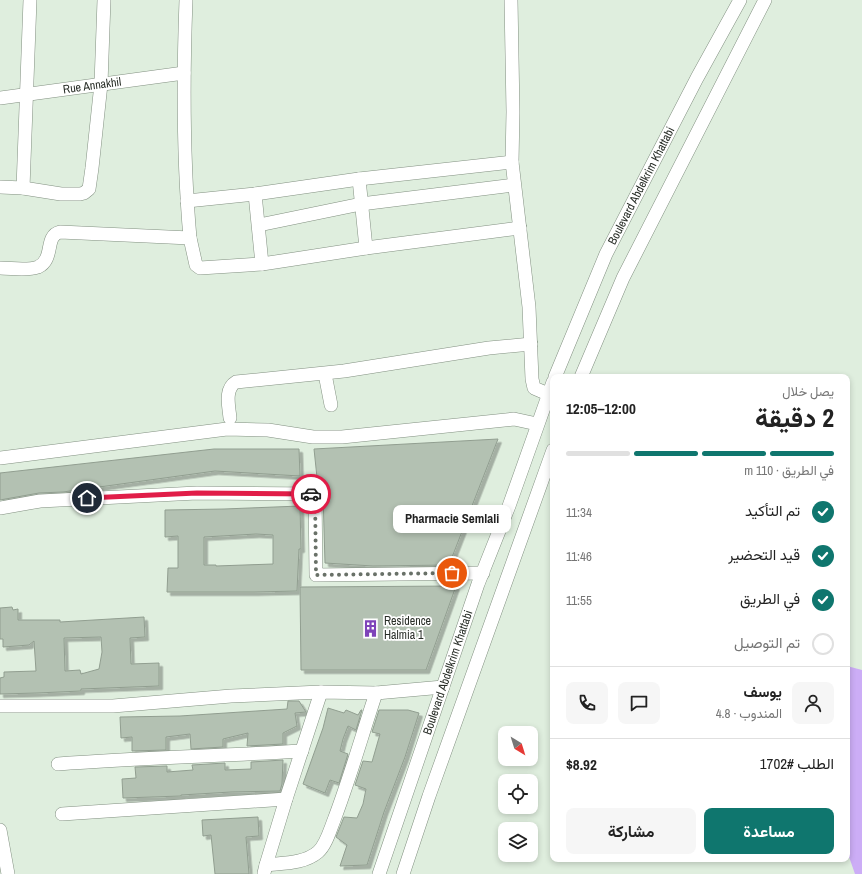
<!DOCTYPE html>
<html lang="ar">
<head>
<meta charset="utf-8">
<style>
  body { margin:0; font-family:"Archivo Narrow",Vazirmatn,sans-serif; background:#f6f6f6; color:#222; direction:rtl; height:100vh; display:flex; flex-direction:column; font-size:15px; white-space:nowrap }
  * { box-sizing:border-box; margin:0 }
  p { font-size:13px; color:#767676 }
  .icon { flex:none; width:22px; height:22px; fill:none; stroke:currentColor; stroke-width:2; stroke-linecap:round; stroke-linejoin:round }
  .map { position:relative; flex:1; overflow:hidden; direction:ltr }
  .panel { position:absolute; left:550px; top:374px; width:300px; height:488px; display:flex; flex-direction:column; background:#fff; border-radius:8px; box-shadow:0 2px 6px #0003; direction:rtl }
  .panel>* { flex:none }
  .needle { width:26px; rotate:142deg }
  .fabs { position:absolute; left:498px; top:726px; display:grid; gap:8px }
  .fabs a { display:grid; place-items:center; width:40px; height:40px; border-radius:8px; background:#fff; box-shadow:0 2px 6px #0003; font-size:20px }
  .pin { position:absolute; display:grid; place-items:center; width:34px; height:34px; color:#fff; margin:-17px; border:2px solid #fff; border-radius:50%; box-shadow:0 1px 4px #0007 }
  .courier { position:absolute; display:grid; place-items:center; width:40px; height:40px; margin:-20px; border:3px solid #e11d48; border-radius:50%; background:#fff; color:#222; box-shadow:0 1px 5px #0007 }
  .bubble { position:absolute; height:28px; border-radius:8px; background:#fff; box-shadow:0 2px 6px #0003; font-size:13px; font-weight:700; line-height:28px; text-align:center; direction:rtl }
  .head em { font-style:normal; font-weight:700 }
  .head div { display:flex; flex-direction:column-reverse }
  .head { display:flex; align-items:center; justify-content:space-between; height:68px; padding:0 16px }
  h1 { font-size:26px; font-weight:700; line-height:30px }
  .bar { display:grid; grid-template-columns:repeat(4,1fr); gap:6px 4px; align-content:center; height:48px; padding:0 16px }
  .bar i { height:5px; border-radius:3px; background:#e0e0e0 }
  .bar .on { background:#0f766e }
  .bar p { grid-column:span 4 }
  .line { display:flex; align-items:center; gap:10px; padding:0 16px; border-top:1px solid #e0e0e0 }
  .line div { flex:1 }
  .round { display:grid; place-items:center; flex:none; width:42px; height:42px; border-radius:8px; background:#f6f6f6 }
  ol { padding:0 16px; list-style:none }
  li { display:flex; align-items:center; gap:12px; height:44px }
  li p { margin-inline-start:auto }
  li .icon { padding:4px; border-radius:50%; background:#0f766e; color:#fff; stroke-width:4 }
  li:last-child { color:#767676 }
  li i { width:22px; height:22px; border:2px solid #e0e0e0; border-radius:50% }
  .cta { display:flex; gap:8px; margin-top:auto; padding:8px 16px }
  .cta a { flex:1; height:46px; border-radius:8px; background:#0f766e; color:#fff; font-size:16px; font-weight:700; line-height:46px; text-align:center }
  .cta a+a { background:#f6f6f6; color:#222 }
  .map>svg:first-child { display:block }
  .water { fill:#ccadf6 }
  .building { fill:#b3c1b2; stroke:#919e90; fill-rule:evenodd; filter:url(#shadow) }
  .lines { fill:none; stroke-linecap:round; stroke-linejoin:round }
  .minor-casing { stroke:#829081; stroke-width:14 }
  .minor { stroke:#fff; stroke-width:13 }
  .done { stroke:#697168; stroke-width:4; stroke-dasharray:0 7.2 }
  .route { stroke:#e11d48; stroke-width:5 }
  .labels { text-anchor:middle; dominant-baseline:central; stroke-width:3.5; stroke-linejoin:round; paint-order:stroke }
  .street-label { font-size:12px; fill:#292e28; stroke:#fff }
  .poi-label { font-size:12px; fill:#292e28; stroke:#fff; text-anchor:start }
</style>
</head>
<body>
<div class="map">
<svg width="862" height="874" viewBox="0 0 862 874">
  <defs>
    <filter id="shadow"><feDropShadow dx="3.5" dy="3.5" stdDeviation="0" flood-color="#0004"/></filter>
  </defs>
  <rect width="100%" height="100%" fill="#dfeede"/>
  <!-- water -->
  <polygon class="water" points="847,666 862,670 862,874 855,874 847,851"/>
  <!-- building -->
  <g class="building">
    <polygon points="498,439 449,565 373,566 325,563 323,494 322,490 318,487 314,449"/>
    <polygon points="214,449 299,449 300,476 215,471 63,492 39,493 0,500 0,473"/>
    <path d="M300 506 301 549H299L297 591 255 592H167L168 568H178V536L165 537V510L224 509ZM256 534 273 535V564L216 566V565H204V537Z"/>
    <polygon points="456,586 426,670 301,670 300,587"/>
    <path d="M12 607 13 610 18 609V620H60V622L144 617 145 637 130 638 131 664 159 663V686L81 689V691L37 693 0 694V678L4 677V672L36 671 34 641 29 645 3 647V639H0V608ZM101 637 102 652 99 669 81 674 80 670 65 671 64 638Z"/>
    <polygon points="288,701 299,701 306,712 295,713 297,726 283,733 283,744 247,746 248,733 223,739 223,747 191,749 190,734 166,737 166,750 132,751 132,737 121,738 120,717 180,716 287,709"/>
    <polygon points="328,708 344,713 346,710 358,715 361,710 362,710 356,730 348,726 343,739 340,751 348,754 339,783 330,780 325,793 303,784 323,728"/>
    <polygon points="379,710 408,710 419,713 405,757 384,812 367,865 340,866 347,845 336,837 344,817 357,818 363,804 366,789 355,785 363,761 372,762 380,734 372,732"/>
    <polygon points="283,760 282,784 280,791 231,792 181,795 181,796 123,798 122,779 136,778 135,767 167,766 167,772 193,770 192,765 225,763 225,770 251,769 251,762"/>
    <polygon points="258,817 259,836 246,837 249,874 215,874 211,835 203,836 202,820"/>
  </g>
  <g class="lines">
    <defs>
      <g id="minor">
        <polyline points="511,0 513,112 512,162 529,307 532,379 534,388 548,394"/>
        <path id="s1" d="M0 98 184 73"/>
        <polyline points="359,179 366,248"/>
        <polyline points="0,187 23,188 61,194 80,194 84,193 89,189 92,168 101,84 104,0"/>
        <polyline points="23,188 30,0"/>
        <polyline points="255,194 262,264"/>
        <polyline points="187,201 255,194 359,179 512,162"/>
        <polyline points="259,225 361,204 514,185"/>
        <polyline points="190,238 196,265 200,268 262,264 366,248 520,228"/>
        <path d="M0 268C12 268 27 271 38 267 55 259 44 236 60 232L190 238C183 159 183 79 186 0"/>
        <polyline points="325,374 331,405"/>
        <path id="s2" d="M555 377 606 254 697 78 740 0"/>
        <polyline points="581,377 623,278 765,0"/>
        <path d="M230 418C229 407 224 389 236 382L344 371 489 348 531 344"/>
        <polyline points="0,458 227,429 268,430 313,437 342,437 514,419 537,424"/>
        <polyline points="0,508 40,501 197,493 315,494 316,575 483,573"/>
        <polyline points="0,706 113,706 231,696 321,692 376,693 443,687"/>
        <path d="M58 764C139 758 220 756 302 751"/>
        <polyline points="62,814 286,799"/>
        <polyline points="0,830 8,874"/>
        <path d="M266 865C282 863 304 864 318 852 326 845 330 830 334 820 350 778 362 735 376 693"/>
        <polyline points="264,873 266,865 286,799 321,692"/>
        <path id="s3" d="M379 874 478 584 509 506 553 382"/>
        <polyline points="403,874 429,796 553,450"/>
      </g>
    </defs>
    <!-- minor casing -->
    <use href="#minor" class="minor-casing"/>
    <!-- minor -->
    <use href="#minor" class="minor"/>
  </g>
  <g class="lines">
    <!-- done -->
    <polyline class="done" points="311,494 315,494 316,575 452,573"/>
    <!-- route -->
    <polyline class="route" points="87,498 197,493 311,494"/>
  </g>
  <!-- icons -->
  <defs>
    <symbol id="building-bare" viewBox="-9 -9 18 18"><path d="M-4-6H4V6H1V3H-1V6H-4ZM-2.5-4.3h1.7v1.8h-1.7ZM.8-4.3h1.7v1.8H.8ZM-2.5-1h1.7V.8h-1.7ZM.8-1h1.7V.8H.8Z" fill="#7e43b9" stroke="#fff" stroke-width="2.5" paint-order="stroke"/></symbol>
  </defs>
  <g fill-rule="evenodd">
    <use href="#building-bare" x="358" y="616" width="25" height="25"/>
  </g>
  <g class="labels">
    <!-- street labels -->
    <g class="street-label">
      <text stroke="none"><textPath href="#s1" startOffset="93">Rue Annakhil</textPath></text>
      <text stroke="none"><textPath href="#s2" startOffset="210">Boulevard Abdelkrim Khattabi</textPath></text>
      <text stroke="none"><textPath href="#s3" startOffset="213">Boulevard Abdelkrim Khattabi</textPath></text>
    </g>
    <!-- poi labels -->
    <g class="poi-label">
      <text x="384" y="621">Residence<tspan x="384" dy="14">Halmia 1</tspan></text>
    </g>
  </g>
</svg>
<div class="fabs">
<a><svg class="needle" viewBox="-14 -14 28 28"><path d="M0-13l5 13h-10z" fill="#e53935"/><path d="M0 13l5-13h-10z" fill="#767676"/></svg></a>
<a><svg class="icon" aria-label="locate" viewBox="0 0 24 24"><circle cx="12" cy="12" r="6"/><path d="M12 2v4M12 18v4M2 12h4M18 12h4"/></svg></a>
<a><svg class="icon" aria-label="layers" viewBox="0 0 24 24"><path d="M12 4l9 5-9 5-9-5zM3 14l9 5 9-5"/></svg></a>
</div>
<div class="pin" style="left:452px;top:573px;background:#ea580c"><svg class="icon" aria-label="bag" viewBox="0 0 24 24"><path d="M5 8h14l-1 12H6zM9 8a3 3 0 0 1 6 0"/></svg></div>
<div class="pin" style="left:87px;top:498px;background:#1f2937"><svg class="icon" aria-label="home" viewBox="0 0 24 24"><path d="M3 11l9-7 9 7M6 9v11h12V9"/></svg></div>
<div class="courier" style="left:311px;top:494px"><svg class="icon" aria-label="car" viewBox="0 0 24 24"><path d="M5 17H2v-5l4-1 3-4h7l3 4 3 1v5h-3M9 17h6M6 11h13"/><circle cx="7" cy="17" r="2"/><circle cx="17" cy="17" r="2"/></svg></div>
<div class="bubble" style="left:393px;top:505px;width:118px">Pharmacie Semlali</div>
<section class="panel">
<div class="head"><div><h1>2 دقيقة</h1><p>يصل خلال</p></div><em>12:00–12:05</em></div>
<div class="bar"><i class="on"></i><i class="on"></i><i class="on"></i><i></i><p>في الطريق · 110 m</p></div>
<ol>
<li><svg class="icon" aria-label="check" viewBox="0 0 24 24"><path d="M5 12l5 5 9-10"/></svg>تم التأكيد<p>11:34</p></li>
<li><svg class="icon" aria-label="check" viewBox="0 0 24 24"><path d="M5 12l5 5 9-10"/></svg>قيد التحضير<p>11:46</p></li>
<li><svg class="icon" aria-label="check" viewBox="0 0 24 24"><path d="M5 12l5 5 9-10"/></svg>في الطريق<p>11:55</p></li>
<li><i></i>تم التوصيل</li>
</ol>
<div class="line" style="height:72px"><a class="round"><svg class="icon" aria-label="person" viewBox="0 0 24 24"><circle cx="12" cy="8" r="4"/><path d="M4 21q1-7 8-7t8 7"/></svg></a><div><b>يوسف</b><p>المندوب · 4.8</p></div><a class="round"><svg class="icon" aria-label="chat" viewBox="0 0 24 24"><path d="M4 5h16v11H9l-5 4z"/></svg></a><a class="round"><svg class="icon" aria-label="phone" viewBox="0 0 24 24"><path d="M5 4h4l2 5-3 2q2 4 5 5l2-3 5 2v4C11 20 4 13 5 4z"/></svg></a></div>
<div class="line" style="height:52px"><div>الطلب #1702</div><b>$8.92</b></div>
<div class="cta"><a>مساعدة</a><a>مشاركة</a></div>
</section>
</div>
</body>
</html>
